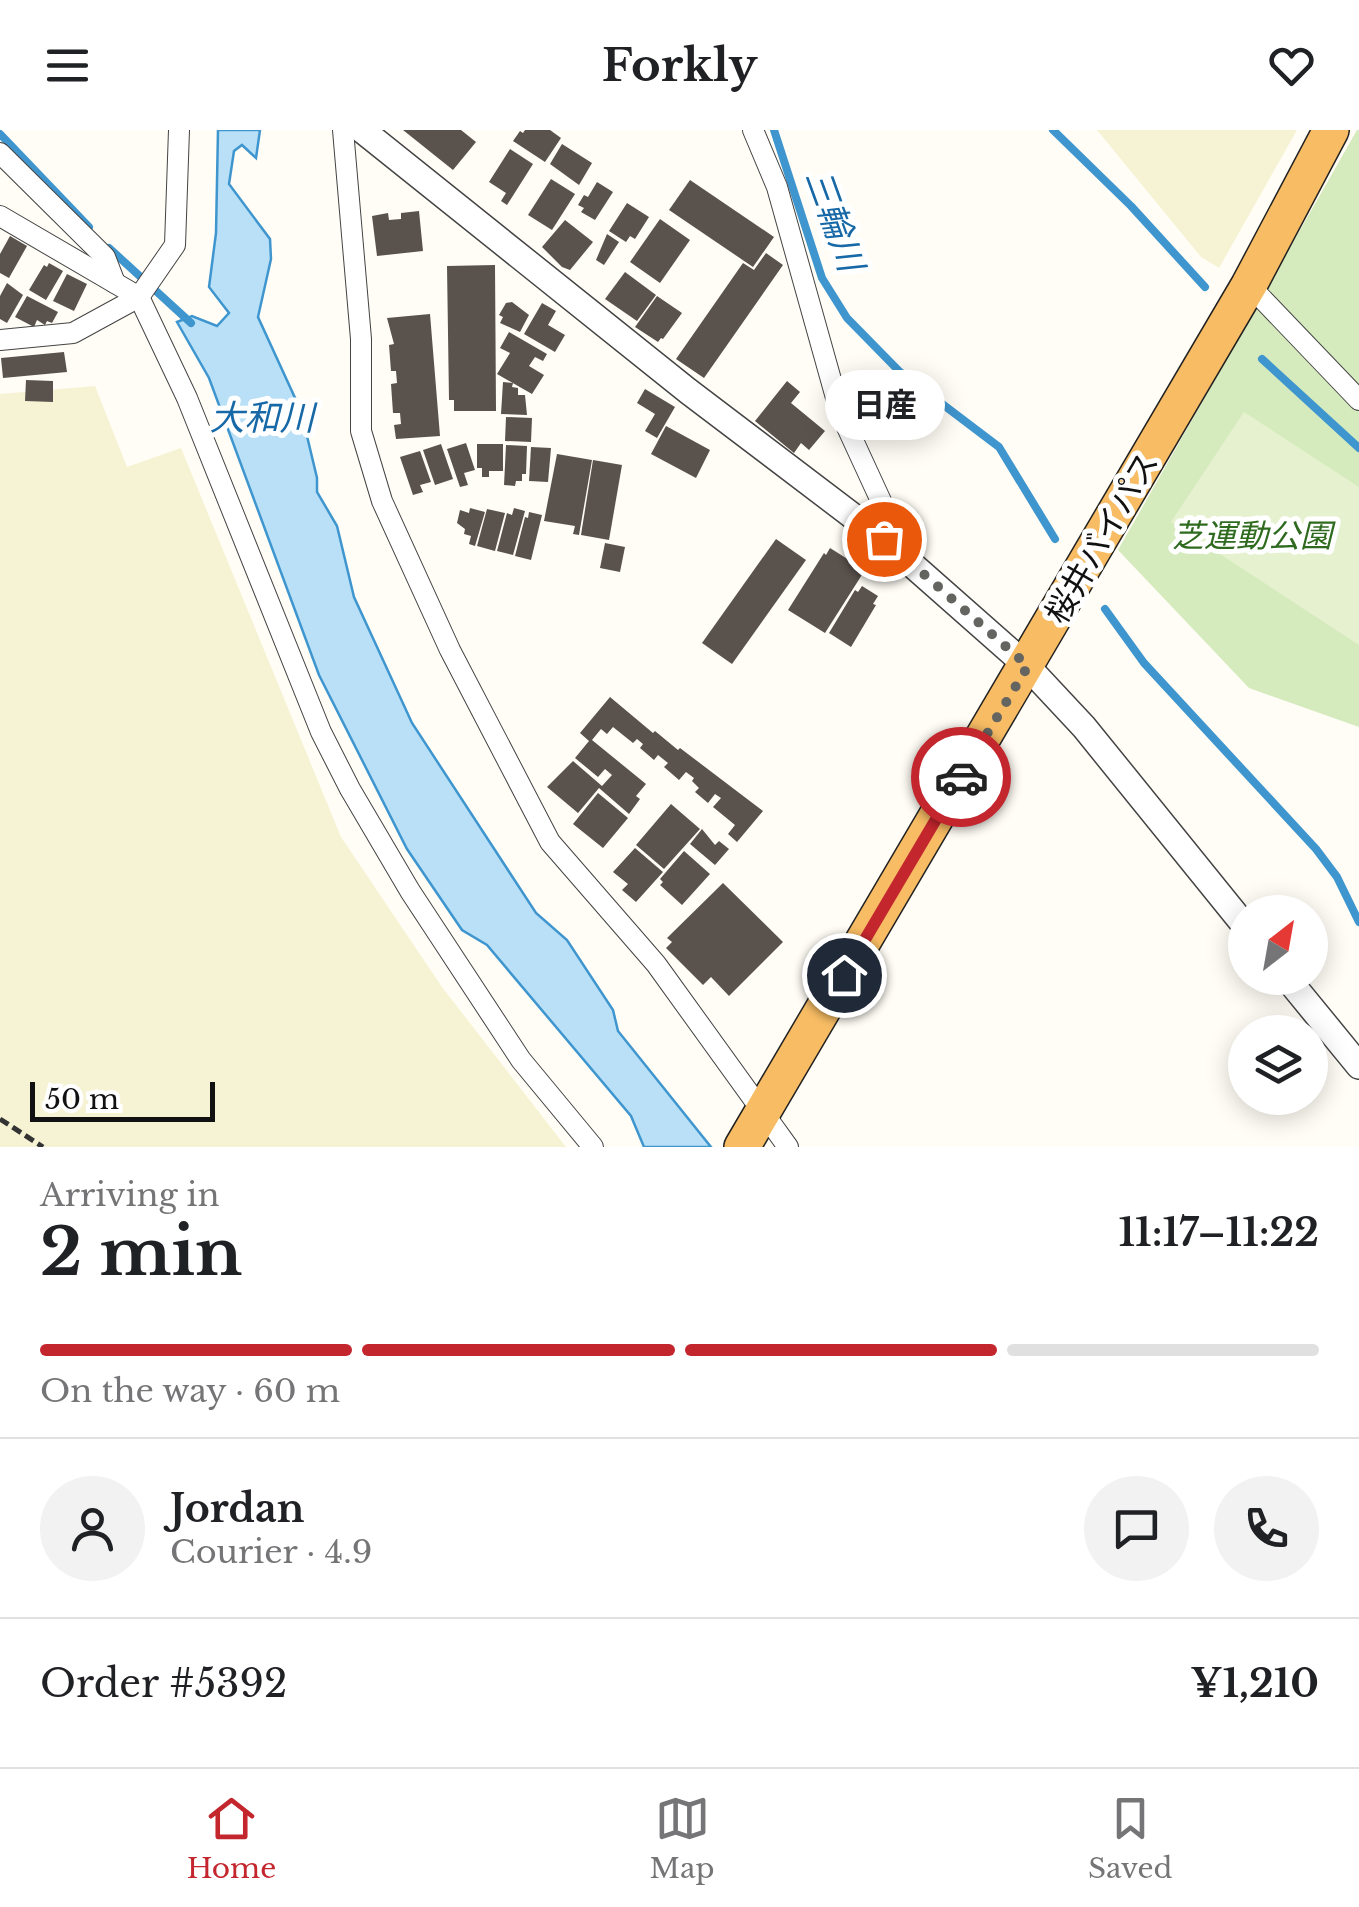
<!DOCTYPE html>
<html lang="en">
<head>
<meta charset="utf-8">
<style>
  body { margin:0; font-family:"Libre Baskerville","Noto Sans JP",serif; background:#f2f2f2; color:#202124; height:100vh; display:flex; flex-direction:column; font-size:38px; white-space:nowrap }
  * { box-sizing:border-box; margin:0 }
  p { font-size:32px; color:#757577 }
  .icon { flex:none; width:55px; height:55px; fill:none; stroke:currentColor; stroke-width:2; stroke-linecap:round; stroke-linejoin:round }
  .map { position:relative; height:1017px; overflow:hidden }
  .details { display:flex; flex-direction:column; background:#fff; flex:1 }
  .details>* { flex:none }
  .needle { width:65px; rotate:31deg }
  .controls { position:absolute; left:1228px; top:765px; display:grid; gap:20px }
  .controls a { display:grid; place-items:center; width:100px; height:100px; border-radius:50%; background:#fff; box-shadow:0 5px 25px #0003; font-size:50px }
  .scale { position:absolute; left:30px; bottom:25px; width:185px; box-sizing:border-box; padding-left:10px; border:5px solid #111; border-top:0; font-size:28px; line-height:35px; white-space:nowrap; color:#111; -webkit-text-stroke:8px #fff; paint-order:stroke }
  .pin { position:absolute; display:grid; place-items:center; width:85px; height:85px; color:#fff; margin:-42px; border:5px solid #fff; border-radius:50%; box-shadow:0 2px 10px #0007 }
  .courier { position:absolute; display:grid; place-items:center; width:100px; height:100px; margin:-50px; border:8px solid #c4262e; border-radius:50%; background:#fff; color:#222; box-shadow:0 2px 12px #0007 }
  .bubble { position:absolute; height:70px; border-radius:35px; background:#fff; box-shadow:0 5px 25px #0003; font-size:32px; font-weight:700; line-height:70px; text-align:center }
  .summary em { font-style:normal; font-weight:700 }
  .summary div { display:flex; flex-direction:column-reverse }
  .summary { display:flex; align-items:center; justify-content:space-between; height:170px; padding:0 40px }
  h1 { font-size:65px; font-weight:700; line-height:75px }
  .bar { display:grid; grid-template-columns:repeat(4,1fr); gap:15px 10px; align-content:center; height:120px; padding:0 40px }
  .bar i { height:12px; border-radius:8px; background:#e0e0e0 }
  .bar .current { background:#c4262e }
  .bar p { grid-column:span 4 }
  .line { display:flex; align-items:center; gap:25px; padding:0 40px; border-top:2px solid #e0e0e0 }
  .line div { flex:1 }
  .round { display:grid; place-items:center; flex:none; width:105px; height:105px; border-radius:52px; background:#f2f2f2 }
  header { display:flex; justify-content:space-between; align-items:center; height:130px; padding:0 40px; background:#fff; font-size:45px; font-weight:700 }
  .dock { display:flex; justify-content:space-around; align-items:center; height:140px; border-top:2px solid #e0e0e0; background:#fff; font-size:28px; color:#757577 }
  .dock a { display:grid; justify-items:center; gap:5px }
  .dock .current { color:#c4262e }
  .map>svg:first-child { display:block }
  .farmland { fill:#f6f3d4 }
  .green { fill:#d5ebbd }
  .pitch { fill:#e6f2cf }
  .water { fill:#b9e0f7; stroke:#3f96cf; stroke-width:2.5 }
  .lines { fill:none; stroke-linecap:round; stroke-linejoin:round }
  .stream { stroke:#3f96cf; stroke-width:8 }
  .building { fill:#5a524d }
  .minor-casing { stroke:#444; stroke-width:22 }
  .tertiary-casing { stroke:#444; stroke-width:28 }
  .trunk-casing { stroke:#222; stroke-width:38 }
  .path { stroke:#333; stroke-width:5; stroke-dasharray:10 5; stroke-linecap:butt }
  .minor { stroke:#fff; stroke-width:20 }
  .tertiary { stroke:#fff; stroke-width:25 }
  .trunk { stroke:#f7bc64; stroke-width:35 }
  .done { stroke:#646461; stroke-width:10; stroke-dasharray:0 18 }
  .route { stroke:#c4262e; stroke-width:12 }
  .labels { text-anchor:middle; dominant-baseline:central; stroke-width:10; stroke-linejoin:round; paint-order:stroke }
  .park-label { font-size:32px; font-style:italic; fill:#2f6b1f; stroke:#fff }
  .street-label { font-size:32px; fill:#111; stroke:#fff }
  .water-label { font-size:35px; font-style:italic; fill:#1768a6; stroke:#fff }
</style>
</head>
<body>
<header><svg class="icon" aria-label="menu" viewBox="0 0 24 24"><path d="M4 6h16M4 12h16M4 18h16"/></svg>Forkly<svg class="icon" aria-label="heart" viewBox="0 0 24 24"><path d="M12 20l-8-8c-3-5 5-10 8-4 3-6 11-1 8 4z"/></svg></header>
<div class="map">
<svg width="1359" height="1017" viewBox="0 0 1359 1017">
  <rect width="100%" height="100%" fill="#fffdf5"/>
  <!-- farmland -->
  <g class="farmland">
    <polygon points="1097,0 1297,0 1219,138 1201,127"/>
    <polygon points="95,256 127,337 181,318 341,707 442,857 566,1017 0,1017 0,264"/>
  </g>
  <!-- green -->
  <polygon class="green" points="1357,0 1359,0 1359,597 1249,558 1118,420"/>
  <!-- pitch -->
  <polygon class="pitch" points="1244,282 1359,357 1359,515 1171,392"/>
  <!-- water -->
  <polygon class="water" points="218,0 260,0 256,28 242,15 234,21 229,54 270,109 271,129 258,187 301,281 317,348 317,362 337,396 354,467 412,593 536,783 567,810 613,880 618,901 711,1017 644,1017 631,986 487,815 462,800 407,719 319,545 209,248 177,192 192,186 217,196 229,183 209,157 216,103"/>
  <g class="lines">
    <!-- stream -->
    <g class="stream">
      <polyline points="774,0 822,148 847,188 900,242 999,317 1055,409"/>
      <polyline points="1053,0 1131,76 1205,157"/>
      <polyline points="0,4 89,97"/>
      <polyline points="109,118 191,193"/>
      <polyline points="1262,229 1359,318"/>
      <polyline points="1105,479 1144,533 1316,719 1337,747 1359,792"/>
    </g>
  </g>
  <!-- building -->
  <g class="building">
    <polygon points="403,0 461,0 476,12 453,40"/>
    <polygon points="525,0 550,0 561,8 545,32 513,11 520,1 523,3"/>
    <polygon points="562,14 592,33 579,55 550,34"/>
    <polygon points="510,19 533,34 507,75 501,71 506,63 489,52"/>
    <polygon points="551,49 575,64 552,100 528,85"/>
    <polygon points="690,50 774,107 753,137 669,80"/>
    <polygon points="597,52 613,62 595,90 581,82 584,78 578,75 584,65 588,67"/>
    <polygon points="627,73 649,87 635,109 630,106 626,112 609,101"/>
    <polygon points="419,81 423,121 377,126 372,86 388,83 389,90 401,89 401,83"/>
    <polygon points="660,89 690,110 660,153 630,132"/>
    <polygon points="565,90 593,112 570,140 562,137 542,117"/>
    <polygon points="607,104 619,112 604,135 596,130"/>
    <polygon points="10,106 27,116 9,148 0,143 0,124"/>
    <polygon points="766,123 783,135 704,248 676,229 743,133 754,140"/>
    <polygon points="49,133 63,141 46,170 29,160 44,135 47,137"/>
    <polygon points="495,135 496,281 454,281 454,270 449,270 447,136"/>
    <polygon points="625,142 656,165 637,191 605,169"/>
    <polygon points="67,144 87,154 74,181 53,171"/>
    <polygon points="7,153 23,165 7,193 0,189 0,166"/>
    <polygon points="27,166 58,182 52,193 47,191 45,195 37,190 34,197 15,187"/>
    <polygon points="657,166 682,183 663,209 661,208 658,212 635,197"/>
    <polygon points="512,172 529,185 520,202 500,193 503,187 499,185 506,173"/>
    <polygon points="542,173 556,181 548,195 565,205 555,222 524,204"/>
    <polygon points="430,184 440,306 396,309 394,295 401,294 400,283 393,283 391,254 397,253 396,241 391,241 389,215 394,214 387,188"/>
    <polygon points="509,202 547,224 543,231 535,227 529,236 544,245 532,264 497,244 510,223 500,218"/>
    <polygon points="64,222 67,242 3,248 1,228"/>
    <polygon points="26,250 53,251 53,272 25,271"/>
    <polygon points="787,251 800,262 791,273 825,301 809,320 801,313 794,323 755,291"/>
    <polygon points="503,252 513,253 512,257 518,258 518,265 525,265 527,285 501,284"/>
    <polygon points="645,259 675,277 657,308 645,301 655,284 637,273"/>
    <polygon points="506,287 532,288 531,312 505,311"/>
    <polygon points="666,296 710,320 696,348 651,324"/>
    <polygon points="466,313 475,340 464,343 468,355 460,357 447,319"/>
    <polygon points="441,314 453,349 435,355 423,320"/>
    <polygon points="477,314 503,314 503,341 489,341 489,347 482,347 482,338 477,338"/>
    <polygon points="506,315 527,316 526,344 522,344 522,351 516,351 515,356 504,355"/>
    <polygon points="531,317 551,318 548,352 529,351"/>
    <polygon points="420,321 431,352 420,355 423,362 413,365 400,327"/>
    <polygon points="557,324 592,330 579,405 573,404 575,396 544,391"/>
    <polygon points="593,330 622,335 609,410 581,405"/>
    <polygon points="470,378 485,382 475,416 469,414 471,406 464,404 465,399 457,393 460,380 469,383"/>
    <polygon points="514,378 525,381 513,425 497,421 507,383 512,385"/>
    <polygon points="487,379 505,383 495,421 477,416"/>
    <polygon points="529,382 542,385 531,430 515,426 525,387 528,388"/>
    <polygon points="776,409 806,430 732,534 702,513"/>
    <polygon points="605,413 625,417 620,442 600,438"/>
    <polygon points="830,418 865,440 825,503 788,480 824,423 826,425"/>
    <polygon points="862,456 878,466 873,474 876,475 851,517 829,503 855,460 858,462"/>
    <polygon points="610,567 653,603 655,601 678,620 680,618 763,681 737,712 728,704 735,695 713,677 721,668 715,664 708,673 695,662 699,658 692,651 694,648 686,642 679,650 664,637 668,633 658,625 654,630 640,618 643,614 637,609 633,613 613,597 607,604 601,599 592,610 646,654 636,666 640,669 629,684 599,658 578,683 547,657 573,631 602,656 612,645 605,639 598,647 575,628 589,611 580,603"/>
    <polygon points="598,663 628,688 603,718 573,694"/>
    <polygon points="671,674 700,699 664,739 636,715"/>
    <polygon points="702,699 715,715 719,711 729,719 715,735 690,714"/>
    <polygon points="635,718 663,742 636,772 622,760 628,754 613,742"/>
    <polygon points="684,721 710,744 682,775 660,755 663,752 660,749"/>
    <polygon points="723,753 783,812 729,866 711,847 703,855 666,818 672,812 667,808"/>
  </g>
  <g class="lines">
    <defs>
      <g id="minor">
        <polyline points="343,0 361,209 361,301 382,371 450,520 550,712 656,834 788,1017"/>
        <polyline points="753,0 777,57 840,282 881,371 883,409"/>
        <polyline points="0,23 105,127 115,153"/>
        <polyline points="0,86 139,167 187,268 321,602 350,659 410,761 521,930 593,1017"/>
        <polyline points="1249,155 1359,270"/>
        <polyline points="0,210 73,203 139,167 175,115 179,0"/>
      </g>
      <g id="tertiary">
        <polyline points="362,0 688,261 883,409 1027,536 1084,597 1245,796"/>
        <polyline points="1287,848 1359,936"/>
      </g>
      <polyline id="trunk" points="742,1017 1249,155 1331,0"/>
    </defs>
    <!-- minor casing -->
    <use href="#minor" class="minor-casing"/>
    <!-- tertiary casing -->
    <use href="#tertiary" class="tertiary-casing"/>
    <!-- trunk casing -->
    <use href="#trunk" class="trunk-casing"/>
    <!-- path -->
    <polyline class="path" points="0,989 43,1017"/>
    <!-- minor -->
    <use href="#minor" class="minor"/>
    <!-- tertiary -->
    <use href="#tertiary" class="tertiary"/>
    <!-- trunk -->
    <use href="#trunk" class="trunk"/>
  </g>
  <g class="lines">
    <!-- done -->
    <polyline class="done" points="884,409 1028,536 961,647"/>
    <!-- route -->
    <polyline class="route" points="844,845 961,647"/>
  </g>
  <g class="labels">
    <!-- park labels -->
    <g class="park-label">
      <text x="1252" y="406">芝運動公園</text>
    </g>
    <!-- street labels -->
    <g class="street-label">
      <text transform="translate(1102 408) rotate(-60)">桜井バイパス</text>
    </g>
    <!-- water labels -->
    <g class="water-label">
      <text transform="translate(835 90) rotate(70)">三輪川</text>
      <text x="262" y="287">大和川</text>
    </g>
  </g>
</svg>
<div class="controls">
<a><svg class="needle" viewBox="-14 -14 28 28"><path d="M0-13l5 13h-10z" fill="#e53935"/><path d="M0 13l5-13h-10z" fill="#757577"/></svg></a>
<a><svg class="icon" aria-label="layers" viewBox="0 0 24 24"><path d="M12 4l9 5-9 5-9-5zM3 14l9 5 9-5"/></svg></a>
</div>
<div class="scale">50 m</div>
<div class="pin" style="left:884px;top:409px;background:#ea580c"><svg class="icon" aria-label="bag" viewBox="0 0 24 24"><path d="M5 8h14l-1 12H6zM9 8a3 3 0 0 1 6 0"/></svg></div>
<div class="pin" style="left:844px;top:845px;background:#1f2937"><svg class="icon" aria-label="home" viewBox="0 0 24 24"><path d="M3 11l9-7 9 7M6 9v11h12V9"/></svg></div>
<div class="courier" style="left:961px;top:647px"><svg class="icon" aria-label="car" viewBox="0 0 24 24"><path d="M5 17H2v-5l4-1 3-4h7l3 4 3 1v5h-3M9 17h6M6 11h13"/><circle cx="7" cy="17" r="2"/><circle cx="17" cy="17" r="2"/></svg></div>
<div class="bubble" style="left:825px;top:240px;width:120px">日産</div>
</div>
<section class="details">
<div class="summary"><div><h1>2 min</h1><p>Arriving in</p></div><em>11:17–11:22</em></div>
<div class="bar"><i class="current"></i><i class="current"></i><i class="current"></i><i></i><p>On the way · 60 m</p></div>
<div class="line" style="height:180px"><a class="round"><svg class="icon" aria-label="person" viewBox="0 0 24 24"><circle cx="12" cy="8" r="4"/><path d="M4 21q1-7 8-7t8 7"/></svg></a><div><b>Jordan</b><p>Courier · 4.9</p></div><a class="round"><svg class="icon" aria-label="chat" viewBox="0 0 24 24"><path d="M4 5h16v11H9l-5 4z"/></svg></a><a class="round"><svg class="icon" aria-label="phone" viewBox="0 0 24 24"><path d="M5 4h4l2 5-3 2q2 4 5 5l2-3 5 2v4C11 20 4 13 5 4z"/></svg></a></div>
<div class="line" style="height:130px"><div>Order #5392</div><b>¥1,210</b></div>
</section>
<nav class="dock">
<a class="current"><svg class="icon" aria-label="home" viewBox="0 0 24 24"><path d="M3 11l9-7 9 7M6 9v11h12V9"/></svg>Home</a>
<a><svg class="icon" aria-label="map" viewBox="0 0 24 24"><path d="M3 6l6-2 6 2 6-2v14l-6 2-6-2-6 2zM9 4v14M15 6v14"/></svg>Map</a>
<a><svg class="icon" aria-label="saved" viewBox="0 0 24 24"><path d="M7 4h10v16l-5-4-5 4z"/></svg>Saved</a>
</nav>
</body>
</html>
